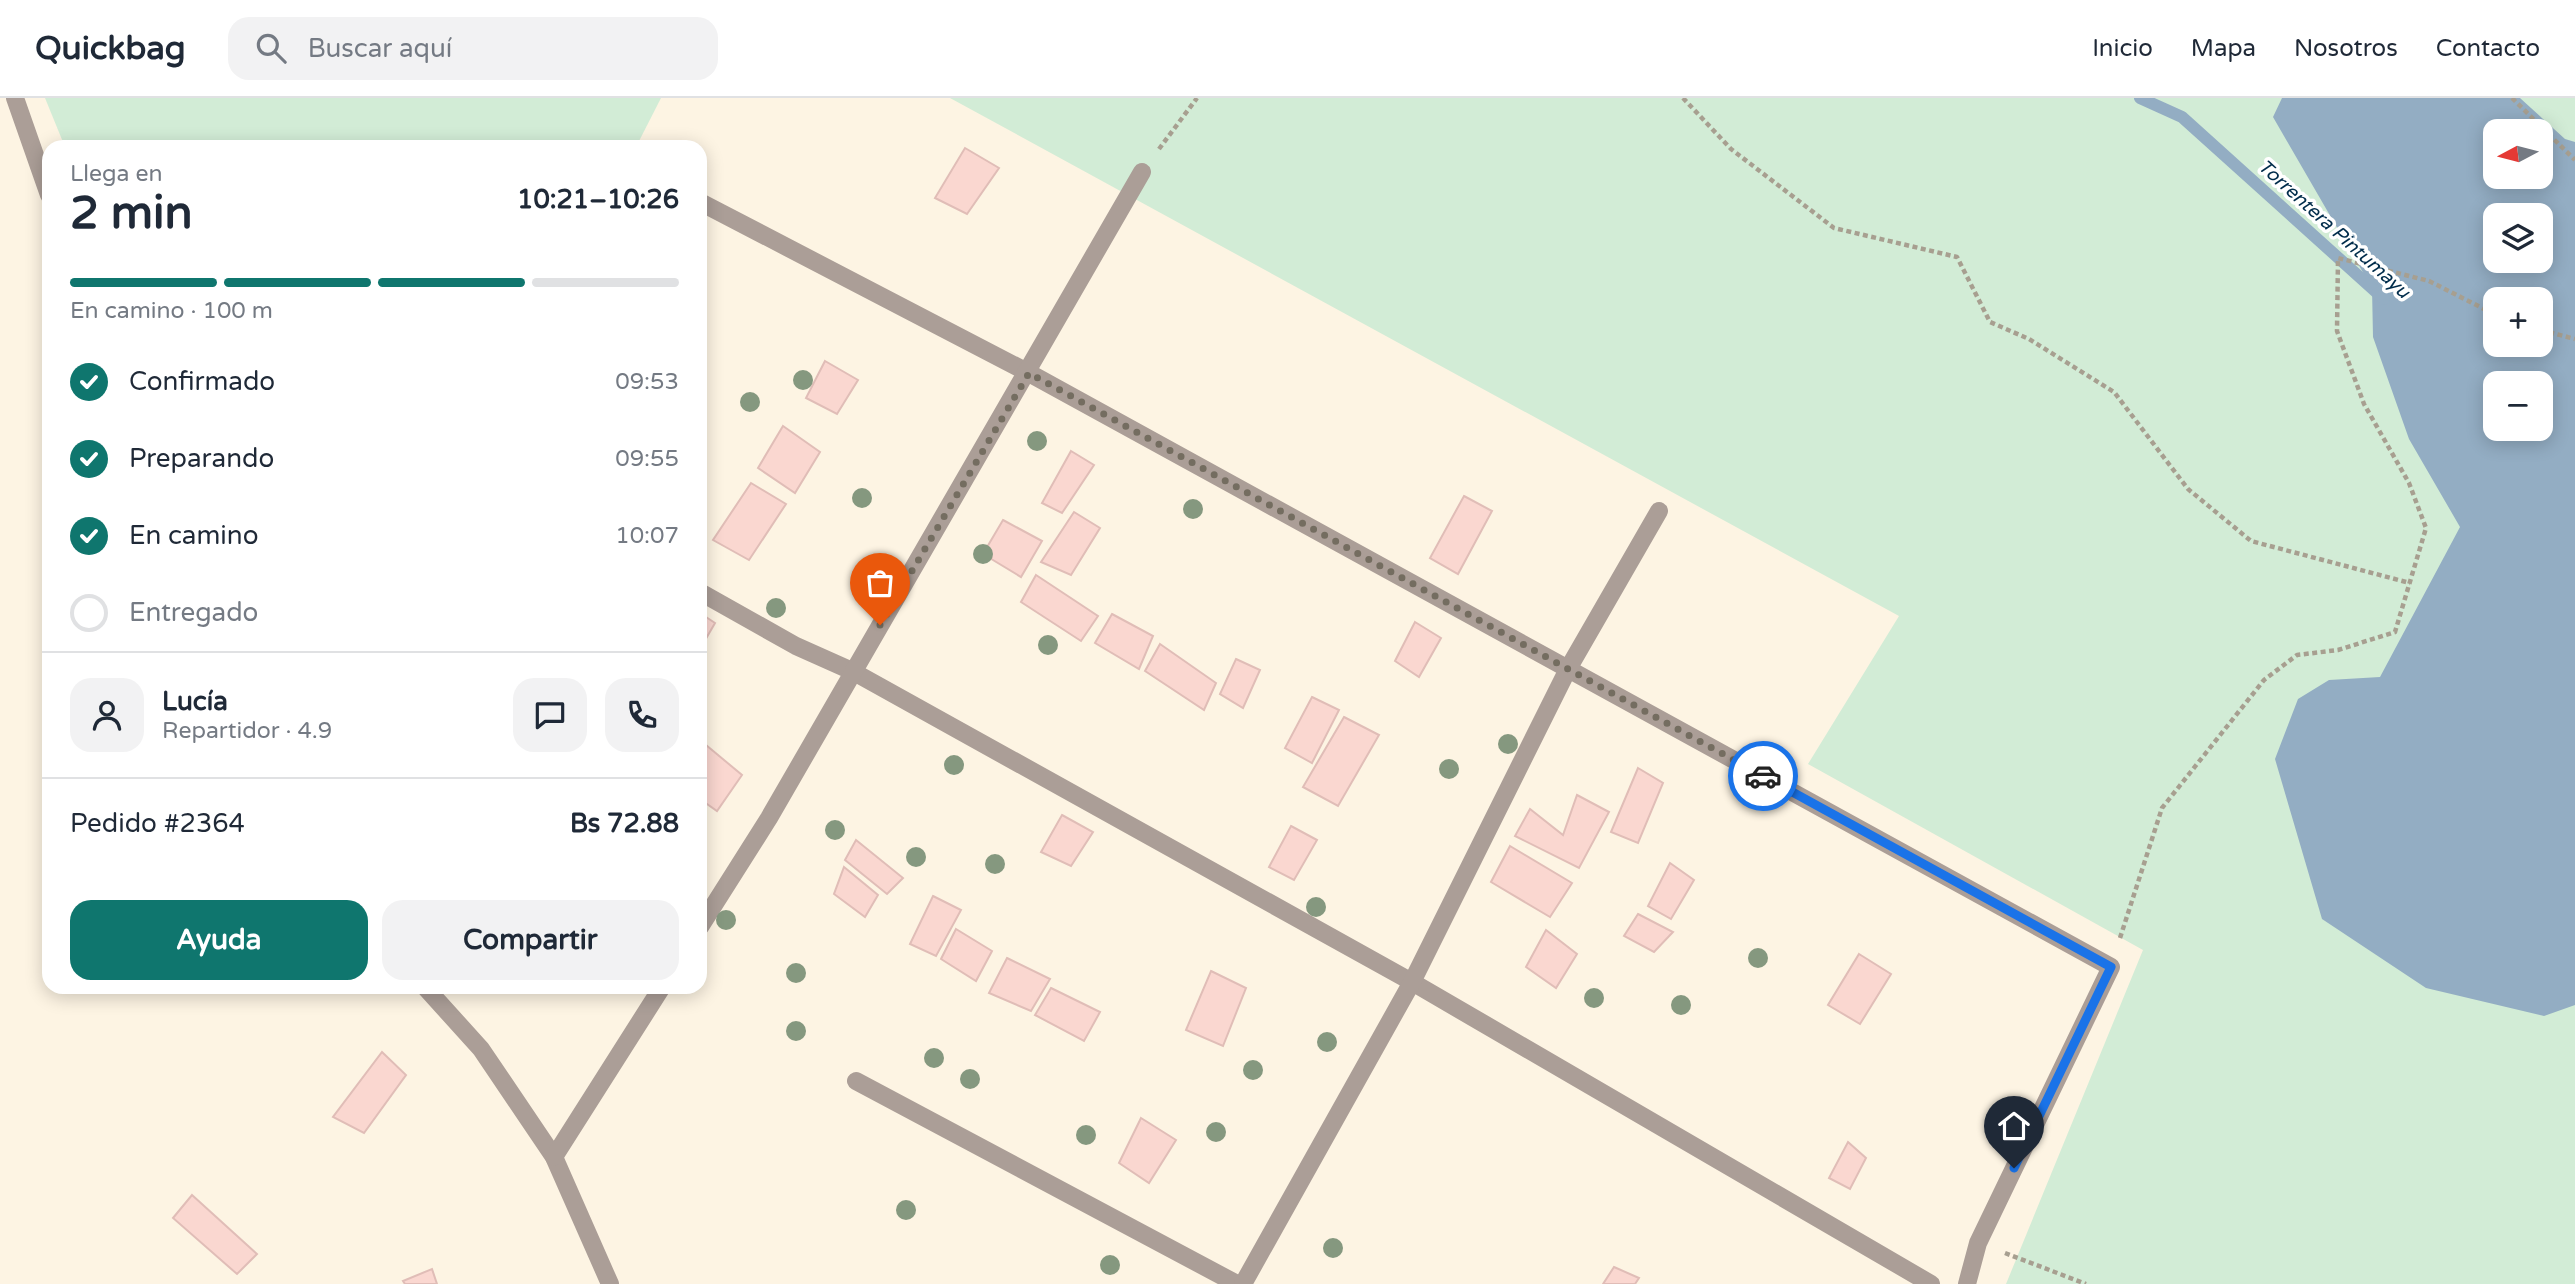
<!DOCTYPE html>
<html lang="es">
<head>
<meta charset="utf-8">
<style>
  body { margin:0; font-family:"Varela Round",sans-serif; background:#f2f2f3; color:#1f2937; height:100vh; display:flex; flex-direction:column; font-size:26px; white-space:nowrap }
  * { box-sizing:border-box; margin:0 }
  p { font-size:23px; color:#747a83 }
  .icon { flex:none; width:38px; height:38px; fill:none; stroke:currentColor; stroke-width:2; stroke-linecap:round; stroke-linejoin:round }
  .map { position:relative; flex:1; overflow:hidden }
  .sheet { position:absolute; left:42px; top:42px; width:665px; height:854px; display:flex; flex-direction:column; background:#fff; border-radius:21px; box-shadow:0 4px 18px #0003 }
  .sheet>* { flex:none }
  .needle { width:46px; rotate:263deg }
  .buttons { position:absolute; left:2483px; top:21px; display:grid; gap:14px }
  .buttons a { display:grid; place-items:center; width:70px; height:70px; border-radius:14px; background:#fff; box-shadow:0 4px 18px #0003; font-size:35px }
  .pin { position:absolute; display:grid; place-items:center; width:60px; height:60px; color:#fff; margin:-72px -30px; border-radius:50% 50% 50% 0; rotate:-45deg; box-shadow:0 0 7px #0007 }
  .pin .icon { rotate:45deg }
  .courier { position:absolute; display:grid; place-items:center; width:70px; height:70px; margin:-35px; border:5px solid #1a73e8; border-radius:50%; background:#fff; color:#222; box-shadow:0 2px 9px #0007 }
  .head em { font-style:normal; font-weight:800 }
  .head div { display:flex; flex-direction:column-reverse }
  .head { display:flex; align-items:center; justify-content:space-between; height:119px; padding:0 28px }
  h1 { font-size:46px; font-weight:800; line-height:52px }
  .bar { display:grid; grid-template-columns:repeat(4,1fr); gap:10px 7px; align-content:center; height:84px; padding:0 28px }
  .bar i { height:9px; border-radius:5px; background:#e0e1e3 }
  .bar .active { background:#0f766e }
  .bar p { grid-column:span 4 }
  .line { display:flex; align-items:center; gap:18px; padding:0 28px; border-top:2px solid #e0e1e3 }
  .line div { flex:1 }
  .round { display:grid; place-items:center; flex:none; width:74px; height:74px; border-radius:21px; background:#f2f2f3 }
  ol { padding:0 28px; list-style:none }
  li { display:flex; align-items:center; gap:21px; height:77px }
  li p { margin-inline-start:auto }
  li .icon { padding:7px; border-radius:50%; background:#0f766e; color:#fff; stroke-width:4 }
  li:last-child { color:#747a83 }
  li i { width:38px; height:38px; border:4px solid #e0e1e3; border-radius:50% }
  .primary-button { display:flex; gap:14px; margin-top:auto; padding:14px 28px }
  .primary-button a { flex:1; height:80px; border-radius:21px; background:#0f766e; color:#fff; font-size:28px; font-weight:800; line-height:80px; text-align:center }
  .primary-button a+a { background:#f2f2f3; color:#1f2937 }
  header { display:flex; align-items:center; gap:42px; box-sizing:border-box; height:98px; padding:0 35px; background:#fff; border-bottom:2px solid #e0e1e3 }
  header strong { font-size:33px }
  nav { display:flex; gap:38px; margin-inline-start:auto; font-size:24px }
  .search { width:490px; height:63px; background:#f2f2f3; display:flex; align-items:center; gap:18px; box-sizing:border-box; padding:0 24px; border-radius:21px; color:#747a83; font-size:26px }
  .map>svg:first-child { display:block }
  .green { fill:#d2ecd6; fill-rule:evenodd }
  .water { fill:#93adc3; fill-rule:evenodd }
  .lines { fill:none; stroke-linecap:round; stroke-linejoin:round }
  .stream { stroke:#93adc3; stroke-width:12 }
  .building { fill:#fad7d0; stroke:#e0bdb7; stroke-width:2 }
  .path { stroke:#a79f90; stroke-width:4.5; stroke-dasharray:5 3.5; stroke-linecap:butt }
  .minor { stroke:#ab9e97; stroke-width:18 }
  .tree { fill:#85987f }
  .done { stroke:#746d60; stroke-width:7; stroke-dasharray:0 12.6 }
  .route { stroke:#1a73e8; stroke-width:9 }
  .labels { text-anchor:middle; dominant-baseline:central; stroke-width:7; stroke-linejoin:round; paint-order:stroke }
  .water-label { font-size:19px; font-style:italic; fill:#002c4b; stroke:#fff }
</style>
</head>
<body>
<header>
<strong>Quickbag</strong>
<div class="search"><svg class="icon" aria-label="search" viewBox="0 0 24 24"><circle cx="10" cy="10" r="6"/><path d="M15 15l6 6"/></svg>Buscar aquí</div>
<nav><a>Inicio</a><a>Mapa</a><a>Nosotros</a><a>Contacto</a></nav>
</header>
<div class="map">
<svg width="2575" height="1186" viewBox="0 0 2575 1186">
  <rect width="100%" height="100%" fill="#fdf4e3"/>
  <!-- green -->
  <g class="green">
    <polygon points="45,0 661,0 636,49 65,49"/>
    <path d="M950 0H2575V1186H2006L2143 852 1808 666 1899 518ZM2496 33H2541V79H2496ZM2496 117H2541V163H2496ZM2496 201H2541V247H2496ZM2496 285H2541V331H2496Z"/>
  </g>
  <!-- water -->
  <path class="water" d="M2282 0H2520L2565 41 2575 44V907L2544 918 2426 890 2322 821 2275 661 2298 601 2329 582 2380 579 2460 429 2409 341 2373 239 2372 190 2273 19ZM2496 33H2541V79H2496ZM2496 117H2541V163H2496ZM2496 201H2541V247H2496ZM2496 285H2541V331H2496Z"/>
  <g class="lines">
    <!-- stream -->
    <polyline class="stream" points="2140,0 2182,19 2384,201"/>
  </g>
  <!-- building -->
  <g class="building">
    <polygon points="965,50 999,70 967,116 935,100"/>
    <polygon points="825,263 858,282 837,316 806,300"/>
    <polygon points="783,328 820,354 795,395 758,370"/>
    <polygon points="1071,353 1094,367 1062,415 1042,405"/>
    <polygon points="751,385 786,406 749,462 713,442"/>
    <polygon points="1464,398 1492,413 1458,476 1430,460"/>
    <polygon points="1074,414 1100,430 1071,477 1041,464"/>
    <polygon points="1003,422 1042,443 1021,479 983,456"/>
    <polygon points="1036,477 1098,518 1081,543 1021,504"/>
    <polygon points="700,515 715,525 700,551"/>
    <polygon points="1112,516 1153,538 1139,571 1095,545"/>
    <polygon points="1415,524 1441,540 1419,579 1395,563"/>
    <polygon points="1160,546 1216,585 1204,612 1145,573"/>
    <polygon points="1236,561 1260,572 1243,610 1220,596"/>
    <polygon points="1312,599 1339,612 1312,665 1285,650"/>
    <polygon points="1344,619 1379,637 1338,708 1303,689"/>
    <polygon points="700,642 742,677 717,713 700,701"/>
    <polygon points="1638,670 1663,685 1638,745 1611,734"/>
    <polygon points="1577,697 1609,714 1579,770 1515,738 1530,711 1563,737"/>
    <polygon points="1062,717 1093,734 1071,768 1041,754"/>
    <polygon points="1291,728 1317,742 1294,782 1269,769"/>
    <polygon points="856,742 903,780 887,796 845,762"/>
    <polygon points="1510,748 1572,785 1550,819 1491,784"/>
    <polygon points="1670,765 1694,782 1671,821 1648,808"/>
    <polygon points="844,769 878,797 865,819 834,796"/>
    <polygon points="933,798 961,812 936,858 910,846"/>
    <polygon points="1638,816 1673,834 1654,854 1624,838"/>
    <polygon points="956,831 992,853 976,883 941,861"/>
    <polygon points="1546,832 1577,856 1556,890 1526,869"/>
    <polygon points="1859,856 1891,876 1860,926 1828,907"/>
    <polygon points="1007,860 1050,881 1031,913 989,895"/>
    <polygon points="1211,873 1246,890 1223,948 1186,932"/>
    <polygon points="1051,890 1100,914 1084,943 1035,917"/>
    <polygon points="382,954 406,977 364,1035 333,1019"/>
    <polygon points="1141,1020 1176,1042 1149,1085 1119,1065"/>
    <polygon points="1848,1044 1866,1060 1850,1091 1829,1080"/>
    <polygon points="192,1097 257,1156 237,1176 173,1120"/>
    <polygon points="1614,1169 1639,1180 1635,1186 1603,1186"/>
    <polygon points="432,1171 437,1186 405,1186 403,1183"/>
  </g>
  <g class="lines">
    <!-- path -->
    <g class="path">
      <polyline points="1683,0 1731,51 1834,130 1957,159 1990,224 2029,241 2114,294 2188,391 2251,443 2410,485"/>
      <polyline points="2512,0 2575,62"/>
      <polyline points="1159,51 1197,0"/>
      <polyline points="2541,232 2575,241"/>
      <polyline points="2120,840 2162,710 2264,582 2297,557 2338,552 2395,534 2426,430 2409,385 2364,306 2337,233 2338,160 2429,183 2496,217"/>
      <polyline points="2005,1155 2086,1186"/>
    </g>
    <!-- minor -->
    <g class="minor">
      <polyline points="15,0 49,97"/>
      <polyline points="700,104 1029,275 2111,869 1978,1145 1967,1186"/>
      <polyline points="700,494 796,548 852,573 1412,884 1931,1186"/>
      <polyline points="700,829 769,720 1142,74"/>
      <polyline points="425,889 481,951 554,1059 610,1186"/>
      <polyline points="856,983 1237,1186"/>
      <polyline points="554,1059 662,889"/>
      <polyline points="1243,1186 1412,884 1568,571 1659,413"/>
    </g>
  </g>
  <!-- trees -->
  <g class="tree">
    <circle cx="803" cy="282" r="10"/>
    <circle cx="750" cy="304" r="10"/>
    <circle cx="1037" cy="343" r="10"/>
    <circle cx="862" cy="400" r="10"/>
    <circle cx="1193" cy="411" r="10"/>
    <circle cx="983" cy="456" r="10"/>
    <circle cx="776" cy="510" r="10"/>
    <circle cx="1048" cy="547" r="10"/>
    <circle cx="1508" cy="646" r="10"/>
    <circle cx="954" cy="667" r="10"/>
    <circle cx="1449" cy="671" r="10"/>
    <circle cx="835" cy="732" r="10"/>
    <circle cx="916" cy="759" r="10"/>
    <circle cx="995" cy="766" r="10"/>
    <circle cx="1316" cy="809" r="10"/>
    <circle cx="726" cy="822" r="10"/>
    <circle cx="1758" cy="860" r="10"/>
    <circle cx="796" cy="875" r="10"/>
    <circle cx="1594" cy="900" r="10"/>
    <circle cx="1681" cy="907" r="10"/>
    <circle cx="796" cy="933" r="10"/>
    <circle cx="1327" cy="944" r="10"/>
    <circle cx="934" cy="960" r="10"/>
    <circle cx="1253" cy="972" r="10"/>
    <circle cx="970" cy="981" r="10"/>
    <circle cx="1216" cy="1034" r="10"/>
    <circle cx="1086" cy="1037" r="10"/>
    <circle cx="906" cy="1112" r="10"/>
    <circle cx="1333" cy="1150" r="10"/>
    <circle cx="1110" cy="1167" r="10"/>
  </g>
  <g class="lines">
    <!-- done -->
    <polyline class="done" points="880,527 1029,275 1763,678"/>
    <!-- route -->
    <polyline class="route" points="1763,678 2111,869 2014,1070"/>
  </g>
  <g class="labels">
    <!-- water labels -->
    <g class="water-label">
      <text transform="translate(2334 131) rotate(42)">Torrentera Pintumayu</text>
    </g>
  </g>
</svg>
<div class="buttons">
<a><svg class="needle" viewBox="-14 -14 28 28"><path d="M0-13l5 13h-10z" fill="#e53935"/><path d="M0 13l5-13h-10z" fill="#747a83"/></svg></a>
<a><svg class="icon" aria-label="layers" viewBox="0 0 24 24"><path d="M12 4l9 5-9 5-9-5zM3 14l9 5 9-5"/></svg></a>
<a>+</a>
<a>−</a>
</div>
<div class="pin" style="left:880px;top:527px;background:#ea580c"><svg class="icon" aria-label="bag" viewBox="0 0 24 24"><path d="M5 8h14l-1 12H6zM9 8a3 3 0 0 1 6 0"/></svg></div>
<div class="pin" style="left:2014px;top:1070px;background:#1f2937"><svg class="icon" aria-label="home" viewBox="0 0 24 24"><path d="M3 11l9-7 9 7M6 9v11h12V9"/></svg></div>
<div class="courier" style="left:1763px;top:678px"><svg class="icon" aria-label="car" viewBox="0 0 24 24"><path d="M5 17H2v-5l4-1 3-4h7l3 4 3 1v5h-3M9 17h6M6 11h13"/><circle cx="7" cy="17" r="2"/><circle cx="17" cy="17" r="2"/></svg></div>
<section class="sheet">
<div class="head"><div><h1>2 min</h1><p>Llega en</p></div><em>10:21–10:26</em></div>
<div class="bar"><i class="active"></i><i class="active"></i><i class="active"></i><i></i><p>En camino · 100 m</p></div>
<ol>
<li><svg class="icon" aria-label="check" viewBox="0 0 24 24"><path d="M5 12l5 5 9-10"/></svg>Confirmado<p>09:53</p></li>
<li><svg class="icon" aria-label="check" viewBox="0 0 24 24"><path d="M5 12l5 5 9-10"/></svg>Preparando<p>09:55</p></li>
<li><svg class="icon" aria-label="check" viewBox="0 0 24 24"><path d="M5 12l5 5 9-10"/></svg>En camino<p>10:07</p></li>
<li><i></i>Entregado</li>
</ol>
<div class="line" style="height:126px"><a class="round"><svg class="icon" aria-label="person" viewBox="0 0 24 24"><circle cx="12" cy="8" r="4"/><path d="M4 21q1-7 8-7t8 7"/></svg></a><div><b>Lucía</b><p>Repartidor · 4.9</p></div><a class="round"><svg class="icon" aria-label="chat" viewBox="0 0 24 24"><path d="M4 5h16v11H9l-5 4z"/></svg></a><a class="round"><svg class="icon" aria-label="phone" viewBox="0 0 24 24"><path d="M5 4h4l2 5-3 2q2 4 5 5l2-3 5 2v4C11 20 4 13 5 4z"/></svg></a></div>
<div class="line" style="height:91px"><div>Pedido #2364</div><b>Bs 72.88</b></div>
<div class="primary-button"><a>Ayuda</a><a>Compartir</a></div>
</section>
</div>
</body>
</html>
